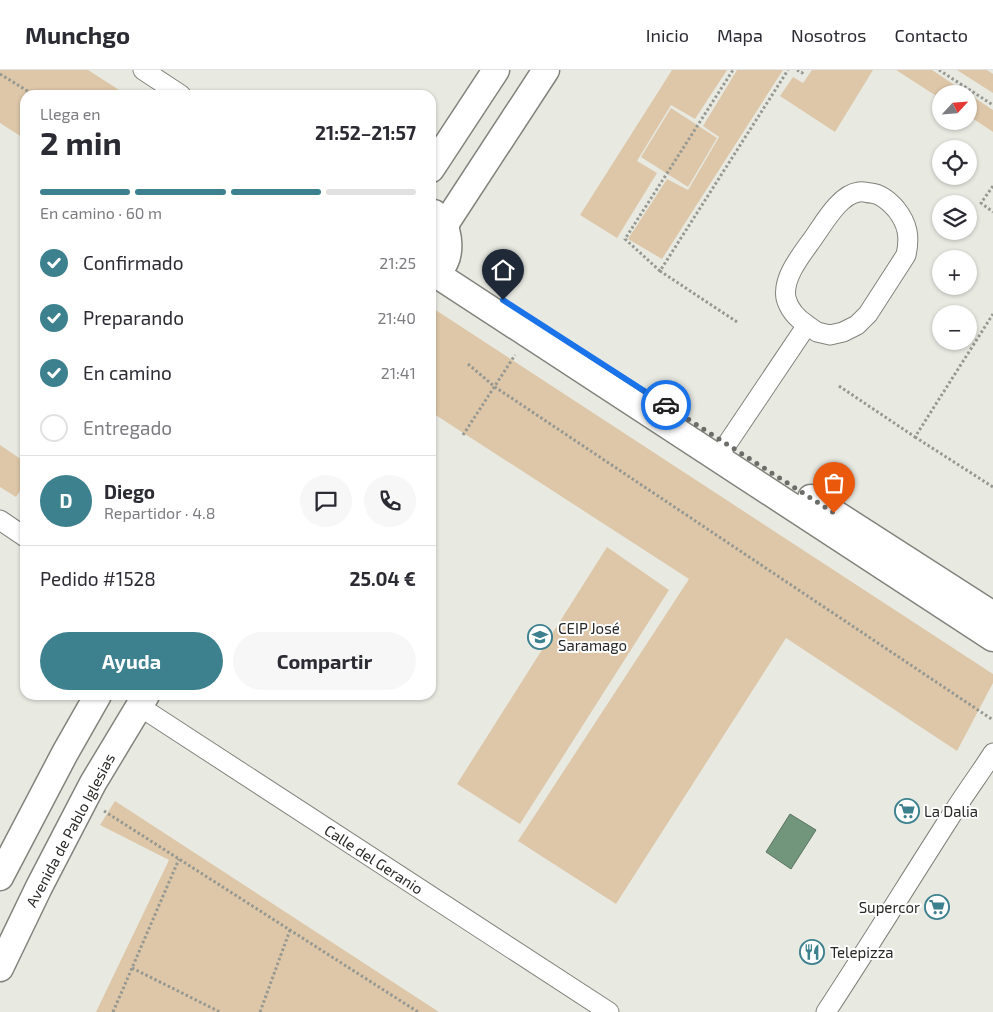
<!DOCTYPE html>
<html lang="es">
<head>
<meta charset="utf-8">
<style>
  body { margin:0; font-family:"Exo 2",sans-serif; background:#f7f7f7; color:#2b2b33; height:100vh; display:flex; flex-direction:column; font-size:19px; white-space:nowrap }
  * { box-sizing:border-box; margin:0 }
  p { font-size:16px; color:#7c7c81 }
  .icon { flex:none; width:28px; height:28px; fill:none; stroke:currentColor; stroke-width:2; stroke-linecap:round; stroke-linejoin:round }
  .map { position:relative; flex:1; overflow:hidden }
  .drawer { position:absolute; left:20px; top:20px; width:416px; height:610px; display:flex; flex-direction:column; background:#fff; border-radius:15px; box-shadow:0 1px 4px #0004 }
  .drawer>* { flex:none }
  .needle { width:32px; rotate:64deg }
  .fabs { position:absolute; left:932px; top:15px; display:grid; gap:10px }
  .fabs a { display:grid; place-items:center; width:45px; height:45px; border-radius:50%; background:#fff; box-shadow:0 1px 4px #0004; font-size:25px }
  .pin { position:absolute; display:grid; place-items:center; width:42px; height:42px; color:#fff; margin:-51px -21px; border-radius:50% 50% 50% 0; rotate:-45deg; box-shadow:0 0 5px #0007 }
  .pin .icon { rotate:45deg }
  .courier { position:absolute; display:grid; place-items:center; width:50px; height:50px; margin:-25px; border:4px solid #1a73e8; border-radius:50%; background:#fff; color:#222; box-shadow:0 1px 6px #0007 }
  .summary em { font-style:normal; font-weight:700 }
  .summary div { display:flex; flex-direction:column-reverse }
  .summary { display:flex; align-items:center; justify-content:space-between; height:85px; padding:0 20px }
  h1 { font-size:32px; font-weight:700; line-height:38px }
  .bar { display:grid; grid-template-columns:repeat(4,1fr); gap:8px 5px; align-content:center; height:60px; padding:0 20px }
  .bar i { height:6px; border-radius:4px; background:#e1e1e2 }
  .bar .active { background:#3d818f }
  .bar p { grid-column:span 4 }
  .line { display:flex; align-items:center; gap:12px; padding:0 20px; border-top:1px solid #e1e1e2 }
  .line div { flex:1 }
  .round { display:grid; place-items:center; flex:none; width:52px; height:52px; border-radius:26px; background:#f7f7f7 }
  ol { padding:0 20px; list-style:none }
  li { display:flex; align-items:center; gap:15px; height:55px }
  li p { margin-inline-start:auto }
  li .icon { padding:5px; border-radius:50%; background:#3d818f; color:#fff; stroke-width:4 }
  li:last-child { color:#7c7c81 }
  li i { width:28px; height:28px; border:2px solid #e1e1e2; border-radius:50% }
  .primary-button { display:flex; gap:10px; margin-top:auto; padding:10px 20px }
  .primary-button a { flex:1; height:58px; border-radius:30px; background:#3d818f; color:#fff; font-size:20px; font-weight:700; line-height:58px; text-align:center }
  .primary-button a+a { background:#f7f7f7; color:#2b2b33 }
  header { display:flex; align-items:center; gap:30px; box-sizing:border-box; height:70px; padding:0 25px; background:#fff; border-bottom:1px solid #e1e1e2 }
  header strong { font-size:24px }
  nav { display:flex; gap:28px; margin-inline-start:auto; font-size:18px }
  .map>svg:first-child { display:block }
  .green { fill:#dec7a8 }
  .water { fill:#71967c; stroke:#5b7562 }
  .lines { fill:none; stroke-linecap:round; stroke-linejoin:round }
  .street-casing { stroke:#82837c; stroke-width:21 }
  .secondary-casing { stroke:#82837c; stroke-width:29 }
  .path { stroke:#969892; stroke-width:3; stroke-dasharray:2.5 2.5; stroke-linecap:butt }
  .street { stroke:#fff; stroke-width:19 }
  .secondary { stroke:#fff; stroke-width:26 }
  .done { stroke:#6b6d68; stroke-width:5; stroke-dasharray:0 9 }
  .route { stroke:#1a73e8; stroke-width:6 }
  .labels { text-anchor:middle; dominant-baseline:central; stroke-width:4; stroke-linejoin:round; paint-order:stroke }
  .poi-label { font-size:15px; fill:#282926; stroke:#fff; text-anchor:start }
  .street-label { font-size:15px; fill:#282926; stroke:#fff }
</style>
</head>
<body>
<header>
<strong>Munchgo</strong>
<nav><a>Inicio</a><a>Mapa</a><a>Nosotros</a><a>Contacto</a></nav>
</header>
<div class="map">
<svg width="993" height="942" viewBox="0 0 993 942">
  <rect width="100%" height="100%" fill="#e8eae2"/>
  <!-- green -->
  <g class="green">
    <polygon points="0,0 88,0 127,25 25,25 25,69 0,53"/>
    <polygon points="672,0 727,0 695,49 671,35 637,91 657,103 617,168 580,145"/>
    <polygon points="737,0 783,0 662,189 628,169 667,109 688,120 719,67 703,56"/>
    <polygon points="812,0 873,0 835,62 780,26 793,7 803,13"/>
    <polygon points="896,0 932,0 968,24 941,24 941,29"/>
    <polygon points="957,0 987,0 993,4 993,23"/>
    <polygon points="969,24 993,40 993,62 969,46"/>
    <polygon points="671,38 717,68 688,117 641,87"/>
    <polygon points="431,237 993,604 993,613 957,681 786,568 616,834 518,771 689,509 431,342"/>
    <polygon points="0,375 25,392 25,413 16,427 0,417"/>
    <polygon points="607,477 669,520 520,754 457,714"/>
    <polygon points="115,731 439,942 96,942 169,790 100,755"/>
  </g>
  <!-- water -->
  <polygon class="water" points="790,744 816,760 791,799 766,782"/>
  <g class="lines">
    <defs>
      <g id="street">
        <polyline points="143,0 181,25"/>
        <path d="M727 374 807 255 817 262 830 265 843 262 857 255 868 244 906 185C910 167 908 154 896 139 889 131 881 124 871 123 867 123 863 121 859 122 840 124 824 153 814 167 803 183 782 207 786 228 789 240 798 249 807 255"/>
        <polyline points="0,450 25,467"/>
        <polyline points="139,636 609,942"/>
        <path d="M826 942C868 878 908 813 949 749 963 726 979 705 993 683"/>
      </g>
      <g id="secondary">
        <polyline points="431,99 496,0"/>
        <polyline points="445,157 448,150 546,0"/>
        <polyline points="436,204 993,568"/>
        <path d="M431 207C436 203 443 197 445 192 450 182 449 165 444 156 442 151 437 147 434 143"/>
        <polyline points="811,428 993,545"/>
        <polyline points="0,807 65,683 98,625"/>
        <polyline points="0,898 39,817 93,713 146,625"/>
      </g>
    </defs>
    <!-- street casing -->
    <use href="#street" class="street-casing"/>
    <!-- secondary casing -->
    <use href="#secondary" class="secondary-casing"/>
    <!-- path -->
    <g class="path">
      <polyline points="797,0 802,3 804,0"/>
      <polyline points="939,0 993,35"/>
      <polyline points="0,4 34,25"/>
      <polyline points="993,116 981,133 993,142"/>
      <polyline points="660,201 625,169 733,0"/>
      <polyline points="737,252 660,201 788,0"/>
      <polyline points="468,294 495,317 993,650"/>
      <polyline points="839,316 915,367 993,244"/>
      <polyline points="463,365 515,285"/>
      <polyline points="915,367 993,417"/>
      <polyline points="104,741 418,942"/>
      <polyline points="132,898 220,942"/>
      <polyline points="113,942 179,789"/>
      <polyline points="260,942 290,860"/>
    </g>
    <!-- street -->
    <use href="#street" class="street"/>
    <!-- secondary -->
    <use href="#secondary" class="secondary"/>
  </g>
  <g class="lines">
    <!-- done -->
    <polyline class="done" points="666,335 834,443"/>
    <!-- route -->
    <polyline class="route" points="503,230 666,335"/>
  </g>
  <!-- icons -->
  <defs>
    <symbol id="school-ring" viewBox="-11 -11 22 22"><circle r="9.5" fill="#fff" stroke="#3d818f" stroke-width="1.5"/><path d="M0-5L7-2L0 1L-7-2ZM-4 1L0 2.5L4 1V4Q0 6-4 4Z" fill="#3d818f"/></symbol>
    <symbol id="supermarket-ring" viewBox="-11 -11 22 22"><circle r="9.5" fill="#fff" stroke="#3d818f" stroke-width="1.5"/><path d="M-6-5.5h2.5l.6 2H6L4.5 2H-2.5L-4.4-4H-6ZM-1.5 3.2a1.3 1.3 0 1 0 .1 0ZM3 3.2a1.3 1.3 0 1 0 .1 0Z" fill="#3d818f"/></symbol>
    <symbol id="restaurant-ring" viewBox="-11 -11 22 22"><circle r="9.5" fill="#fff" stroke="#3d818f" stroke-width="1.5"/><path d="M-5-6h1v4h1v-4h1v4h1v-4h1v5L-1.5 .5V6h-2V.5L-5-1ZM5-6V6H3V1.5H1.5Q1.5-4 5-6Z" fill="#3d818f"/></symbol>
  </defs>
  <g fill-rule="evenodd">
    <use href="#school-ring" x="526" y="553" width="28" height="28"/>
    <use href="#supermarket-ring" x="893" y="727" width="28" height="28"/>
    <use href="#supermarket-ring" x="923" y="823" width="28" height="28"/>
    <use href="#restaurant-ring" x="798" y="868" width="28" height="28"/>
  </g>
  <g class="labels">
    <!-- poi labels -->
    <g class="poi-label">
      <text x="558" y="558">CEIP José<tspan x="558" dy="17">Saramago</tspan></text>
      <text x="924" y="741">La Dalia</text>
      <text x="920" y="837" text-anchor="end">Supercor</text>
      <text x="830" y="882">Telepizza</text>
    </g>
    <!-- street labels -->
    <g class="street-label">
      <text transform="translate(70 760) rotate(-62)">Avenida de Pablo Iglesias</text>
      <text transform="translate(374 789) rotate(33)">Calle del Geranio</text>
    </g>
  </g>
</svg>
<div class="fabs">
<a><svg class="needle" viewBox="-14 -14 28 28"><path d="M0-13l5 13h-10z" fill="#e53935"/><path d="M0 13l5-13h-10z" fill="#7c7c81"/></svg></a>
<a><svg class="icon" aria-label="locate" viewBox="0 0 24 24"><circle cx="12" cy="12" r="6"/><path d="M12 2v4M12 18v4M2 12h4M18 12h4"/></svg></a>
<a><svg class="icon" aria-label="layers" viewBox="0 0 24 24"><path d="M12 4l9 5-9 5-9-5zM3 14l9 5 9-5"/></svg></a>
<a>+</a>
<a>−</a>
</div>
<div class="pin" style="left:834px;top:443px;background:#ea580c"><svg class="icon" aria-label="bag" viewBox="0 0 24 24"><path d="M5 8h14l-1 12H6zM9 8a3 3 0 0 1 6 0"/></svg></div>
<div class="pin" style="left:503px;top:230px;background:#1f2937"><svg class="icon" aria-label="home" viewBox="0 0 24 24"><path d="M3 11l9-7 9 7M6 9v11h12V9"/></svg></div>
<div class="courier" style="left:666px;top:335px"><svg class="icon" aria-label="car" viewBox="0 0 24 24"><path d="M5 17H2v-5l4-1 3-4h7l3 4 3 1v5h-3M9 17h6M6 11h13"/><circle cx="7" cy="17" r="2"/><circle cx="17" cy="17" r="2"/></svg></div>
<section class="drawer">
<div class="summary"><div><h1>2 min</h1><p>Llega en</p></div><em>21:52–21:57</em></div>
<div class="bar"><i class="active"></i><i class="active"></i><i class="active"></i><i></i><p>En camino · 60 m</p></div>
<ol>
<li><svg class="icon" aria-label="check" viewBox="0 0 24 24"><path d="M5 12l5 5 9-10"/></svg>Confirmado<p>21:25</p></li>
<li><svg class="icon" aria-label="check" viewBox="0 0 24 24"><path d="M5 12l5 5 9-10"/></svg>Preparando<p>21:40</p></li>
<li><svg class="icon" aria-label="check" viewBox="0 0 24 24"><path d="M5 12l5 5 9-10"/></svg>En camino<p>21:41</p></li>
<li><i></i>Entregado</li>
</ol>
<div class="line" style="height:90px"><b class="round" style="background:#3d818f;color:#fff">D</b><div><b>Diego</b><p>Repartidor · 4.8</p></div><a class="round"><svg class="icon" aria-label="chat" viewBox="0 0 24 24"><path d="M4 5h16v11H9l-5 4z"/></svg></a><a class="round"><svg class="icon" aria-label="phone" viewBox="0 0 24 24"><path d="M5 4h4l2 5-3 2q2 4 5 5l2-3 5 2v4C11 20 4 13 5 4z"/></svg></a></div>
<div class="line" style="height:65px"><div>Pedido #1528</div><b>25.04 €</b></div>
<div class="primary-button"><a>Ayuda</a><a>Compartir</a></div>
</section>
</div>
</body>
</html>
